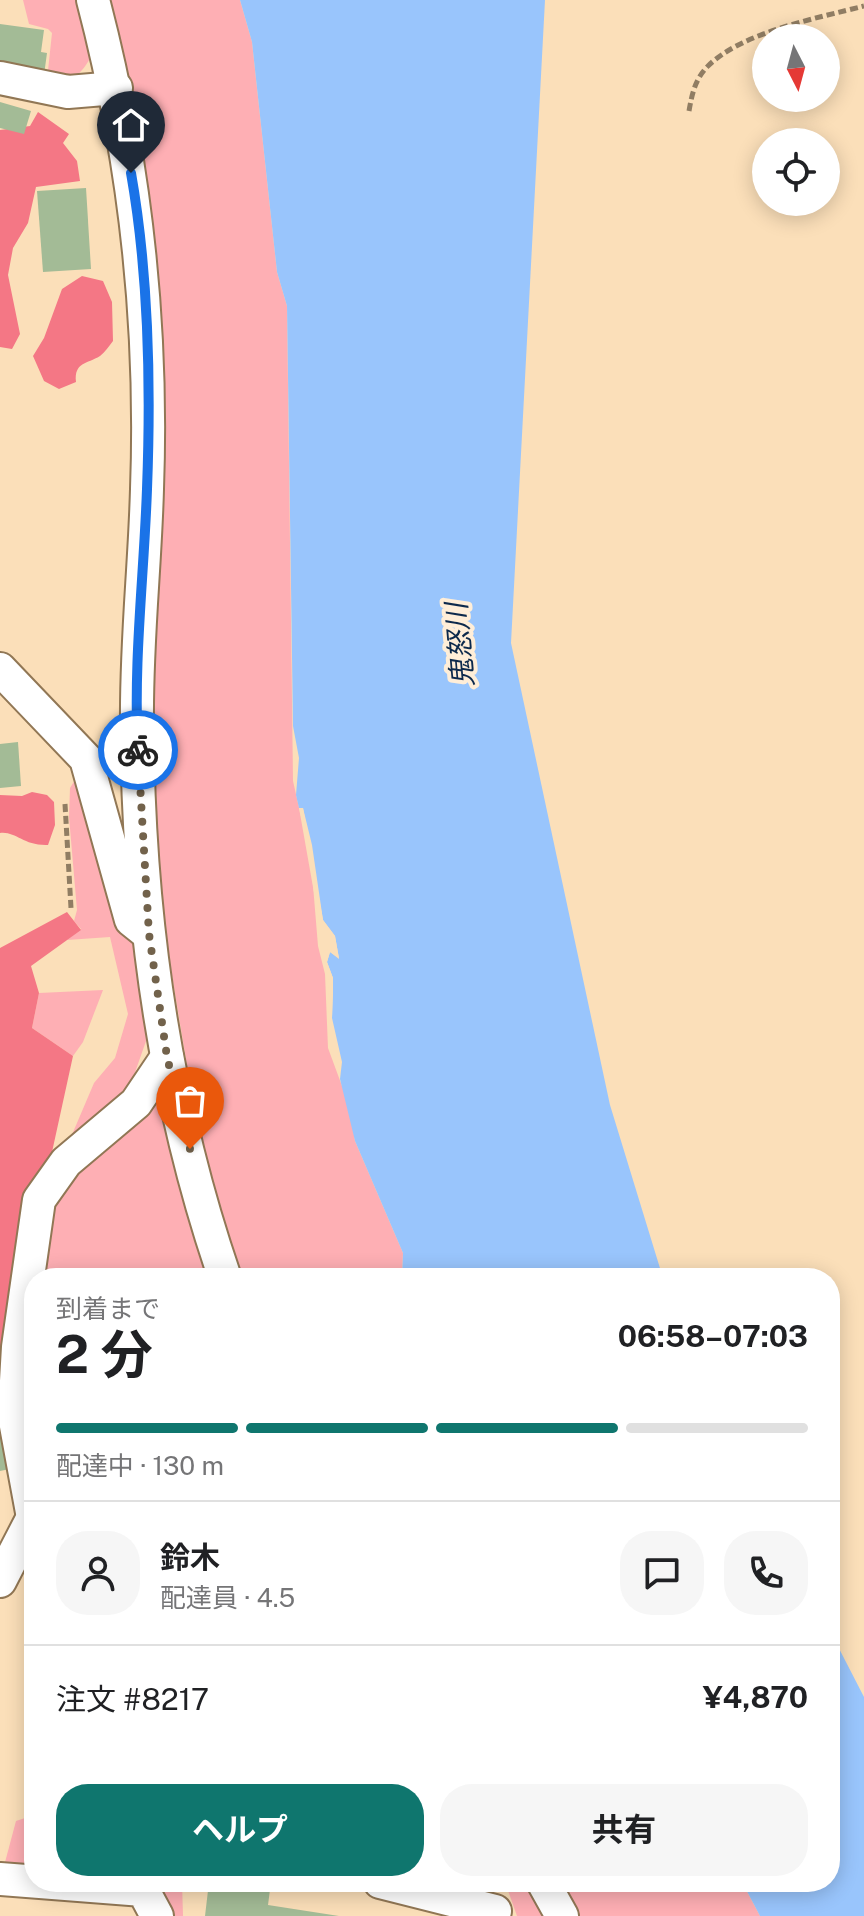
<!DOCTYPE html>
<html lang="ja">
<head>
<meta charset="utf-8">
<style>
  body { margin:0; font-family:"Public Sans","Noto Sans JP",sans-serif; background:#f6f6f6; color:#202124; height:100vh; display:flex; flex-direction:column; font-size:30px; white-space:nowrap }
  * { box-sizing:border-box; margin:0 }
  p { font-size:26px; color:#757577 }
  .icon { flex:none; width:44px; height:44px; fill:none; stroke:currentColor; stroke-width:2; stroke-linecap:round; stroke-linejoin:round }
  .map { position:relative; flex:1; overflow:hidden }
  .drawer { position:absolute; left:24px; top:1268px; width:816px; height:624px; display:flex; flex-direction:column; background:#fff; border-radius:32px; box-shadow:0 4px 20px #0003 }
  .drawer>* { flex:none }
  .needle { width:52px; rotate:174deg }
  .buttons { position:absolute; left:752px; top:24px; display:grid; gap:16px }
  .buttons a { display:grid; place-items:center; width:88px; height:88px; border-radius:50%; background:#fff; box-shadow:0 4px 20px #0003; font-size:40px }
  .pin { position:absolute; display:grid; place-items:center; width:68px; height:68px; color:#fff; margin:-82px -34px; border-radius:50% 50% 50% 0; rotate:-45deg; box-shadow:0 0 8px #0007 }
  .pin .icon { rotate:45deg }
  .courier { position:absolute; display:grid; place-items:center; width:80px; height:80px; margin:-40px; border:6px solid #1a73e8; border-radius:50%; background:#fff; color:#222; box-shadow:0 2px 10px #0007 }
  .summary em { font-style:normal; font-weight:700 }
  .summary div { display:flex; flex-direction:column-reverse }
  .summary { display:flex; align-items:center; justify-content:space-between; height:136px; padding:0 32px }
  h1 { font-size:52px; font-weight:700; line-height:60px }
  .bar { display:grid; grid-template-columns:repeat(4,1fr); gap:12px 8px; align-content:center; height:96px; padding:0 32px }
  .bar i { height:10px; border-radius:6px; background:#e0e0e0 }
  .bar .on { background:#0f766e }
  .bar p { grid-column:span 4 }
  .line { display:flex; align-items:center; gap:20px; padding:0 32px; border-top:2px solid #e0e0e0 }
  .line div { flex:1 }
  .round { display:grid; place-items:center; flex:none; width:84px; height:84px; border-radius:32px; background:#f6f6f6 }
  .action { display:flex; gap:16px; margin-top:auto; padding:16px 32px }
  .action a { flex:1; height:92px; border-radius:32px; background:#0f766e; color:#fff; font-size:32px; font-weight:700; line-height:92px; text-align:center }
  .action a+a { background:#f6f6f6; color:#202124 }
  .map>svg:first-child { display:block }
  .green { fill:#feafb4 }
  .forest { fill:#f47785 }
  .water { fill:#99c5fc }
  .pier { fill:#fbdfb9 }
  .building { fill:#a3bb96 }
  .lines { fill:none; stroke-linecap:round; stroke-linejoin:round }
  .minor-casing { stroke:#917755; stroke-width:36 }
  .path { stroke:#907d63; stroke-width:5; stroke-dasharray:8 4; stroke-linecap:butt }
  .minor { stroke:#fff; stroke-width:32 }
  .done { stroke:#72624b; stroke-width:8; stroke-dasharray:0 14.4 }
  .route { stroke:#1a73e8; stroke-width:10 }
  .labels { text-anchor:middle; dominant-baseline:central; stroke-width:8; stroke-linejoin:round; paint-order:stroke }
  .water-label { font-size:28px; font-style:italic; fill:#0c294c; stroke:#ffeed8 }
</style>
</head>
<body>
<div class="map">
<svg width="864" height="1916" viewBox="0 0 864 1916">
  <rect width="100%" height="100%" fill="#fbdfb9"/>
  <!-- green -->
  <g class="green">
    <path d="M23 0H80L94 51C81 76 75 81 47 80L52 33 48 29 29 24Z"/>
    <polygon points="107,0 240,0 252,42 277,272 287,306 293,781 311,861 318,946 325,974 328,1048 349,1105 355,1141 403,1253 402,1278 237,1278 195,1114 161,909 148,657 159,510"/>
    <polygon points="83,767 142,959 152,1024 126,1098 71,1137 94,1083 115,1058 128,1014 110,937 67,940 81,929 74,921 77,910 69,817 70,788"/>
    <polygon points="103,990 83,1042 73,1056 32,1028 39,993"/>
    <polygon points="162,1090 212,1278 43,1278 57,1192"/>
    <polygon points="34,1815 34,1872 4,1866 16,1821"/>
    <polygon points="155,1882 182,1882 183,1916 172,1916"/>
    <polygon points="505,1882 524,1882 543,1916 517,1916"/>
    <polygon points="559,1882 742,1882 760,1916 578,1916"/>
  </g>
  <!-- forest -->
  <g class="forest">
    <polygon points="38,112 69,134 63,143 77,161 80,181 36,187 28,223 13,248 8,275 20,334 12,349 0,347 0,130 30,126"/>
    <path d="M82 276 103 281 112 302 113 341C109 346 105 352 100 356 87 364 74 362 76 382L59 389 44 381 33 356 44 338 62 289Z"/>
    <path d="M32 792 47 795 54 802 55 825 48 845C23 846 16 831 0 833V795L22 796Z"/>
    <polygon points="67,912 81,930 31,966 39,993 32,1028 73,1056 0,1390 0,948"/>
  </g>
  <!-- water -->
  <g class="water">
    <polygon points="240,0 545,0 511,643 610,1105 663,1278 402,1278 403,1253 355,1141 340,1079 342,1062 332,1018 333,978 327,962 330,952 339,958 335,936 323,920 303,808 299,808 296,795 299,758 293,726 287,306 277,272 252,42"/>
    <polygon points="830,1631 864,1697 864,1916 760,1916 742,1882 830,1882"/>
  </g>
  <!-- pier -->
  <polygon class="pier" points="299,808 303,808 312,845 323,920 335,936 339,959 330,952 327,962 333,978 333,994 332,1018 328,1019 329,979 323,962 326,950 332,949 331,937 319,921"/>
  <!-- building -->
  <g class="building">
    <polygon points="0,24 44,30 41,52 47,53 44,75 0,69"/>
    <polygon points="0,102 31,111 24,134 0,128"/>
    <polygon points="86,188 91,269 43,272 37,191"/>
    <polygon points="18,742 21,786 0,788 0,744"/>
    <polygon points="0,1429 10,1469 0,1471"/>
    <polygon points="209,1882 271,1882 268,1905 339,1916 205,1916"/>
  </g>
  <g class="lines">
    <defs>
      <g id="minor">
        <path d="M93 0C135 160 153 323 147 489 145 566 136 644 137 722 138 909 164 1101 225 1278"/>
        <polyline points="0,78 68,92 116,88"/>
        <polyline points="0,669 86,759 131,920 146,932"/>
        <polyline points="34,1523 14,1415 18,1347 39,1200 66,1162 136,1103 167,1057"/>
        <polyline points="0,1581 32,1519"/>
        <polyline points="0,1879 143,1890 157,1916"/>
        <polyline points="380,1882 495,1911"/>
        <polyline points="543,1882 562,1916"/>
      </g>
    </defs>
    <!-- minor casing -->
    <use href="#minor" class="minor-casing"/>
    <!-- path -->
    <g class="path">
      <path d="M689 111C692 94 695 79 708 66 742 32 818 18 864 6"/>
      <polyline points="65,804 71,908"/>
    </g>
    <!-- minor -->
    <use href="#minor" class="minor"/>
  </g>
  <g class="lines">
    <!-- done -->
    <polyline class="done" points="138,750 149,934 167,1057 190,1149"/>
    <!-- route -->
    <path class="route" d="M131 173C149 275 151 385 147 489 144 576 133 663 138 750"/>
  </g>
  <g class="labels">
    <!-- water labels -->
    <g class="water-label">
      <text transform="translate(459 645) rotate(-95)">鬼怒川</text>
    </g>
  </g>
</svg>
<div class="buttons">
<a><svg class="needle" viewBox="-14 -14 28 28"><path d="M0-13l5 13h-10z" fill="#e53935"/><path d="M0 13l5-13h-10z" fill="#757577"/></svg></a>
<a><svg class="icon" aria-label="locate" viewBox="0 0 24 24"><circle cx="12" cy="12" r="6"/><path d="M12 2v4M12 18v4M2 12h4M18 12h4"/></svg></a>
</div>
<div class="pin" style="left:190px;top:1149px;background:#ea580c"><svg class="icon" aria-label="bag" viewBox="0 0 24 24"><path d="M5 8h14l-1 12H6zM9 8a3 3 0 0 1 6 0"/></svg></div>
<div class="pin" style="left:131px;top:173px;background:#1f2937"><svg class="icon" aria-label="home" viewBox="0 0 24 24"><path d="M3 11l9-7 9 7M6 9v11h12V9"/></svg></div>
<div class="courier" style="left:138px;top:750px"><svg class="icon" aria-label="bike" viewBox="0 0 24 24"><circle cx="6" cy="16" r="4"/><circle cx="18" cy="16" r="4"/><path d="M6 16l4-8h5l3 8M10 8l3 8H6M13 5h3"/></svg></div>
<section class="drawer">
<div class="summary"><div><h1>2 分</h1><p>到着まで</p></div><em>06:58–07:03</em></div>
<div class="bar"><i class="on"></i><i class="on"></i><i class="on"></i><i></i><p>配達中 · 130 m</p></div>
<div class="line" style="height:144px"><a class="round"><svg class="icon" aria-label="person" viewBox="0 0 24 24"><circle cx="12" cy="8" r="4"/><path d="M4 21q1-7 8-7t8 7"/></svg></a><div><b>鈴木</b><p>配達員 · 4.5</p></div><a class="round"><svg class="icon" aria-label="chat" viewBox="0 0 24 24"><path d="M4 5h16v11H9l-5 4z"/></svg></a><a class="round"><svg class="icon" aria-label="phone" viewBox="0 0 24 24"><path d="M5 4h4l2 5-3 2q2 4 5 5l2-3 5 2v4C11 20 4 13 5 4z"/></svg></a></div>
<div class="line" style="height:104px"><div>注文 #8217</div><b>¥4,870</b></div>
<div class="action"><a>ヘルプ</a><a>共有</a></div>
</section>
</div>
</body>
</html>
